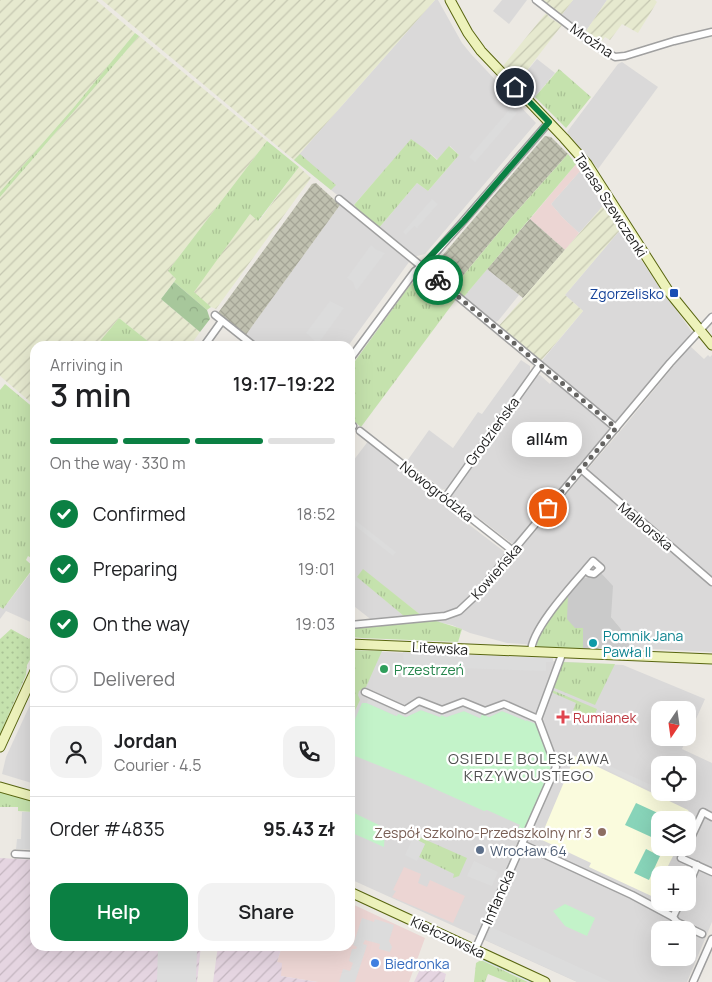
<!DOCTYPE html>
<html lang="en">
<head>
<meta charset="utf-8">
<style>
  body { margin:0; font-family:Manrope,sans-serif; background:#f2f2f2; color:#202124; height:100vh; display:flex; flex-direction:column; font-size:19px; white-space:nowrap }
  * { box-sizing:border-box; margin:0 }
  p { font-size:16px; color:#757577 }
  .icon { flex:none; width:28px; height:28px; fill:none; stroke:currentColor; stroke-width:2; stroke-linecap:round; stroke-linejoin:round }
  .map { position:relative; flex:1; overflow:hidden }
  .drawer { position:absolute; left:30px; top:341px; width:325px; height:610px; display:flex; flex-direction:column; background:#fff; border-radius:15px; box-shadow:0 5px 20px #0002 }
  .drawer>* { flex:none }
  .needle { width:32px; rotate:193deg }
  .controls { position:absolute; left:651px; top:701px; display:grid; gap:10px }
  .controls a { display:grid; place-items:center; width:45px; height:45px; border-radius:10px; background:#fff; box-shadow:0 5px 20px #0002; font-size:25px }
  .pin { position:absolute; display:grid; place-items:center; width:42px; height:42px; color:#fff; margin:-21px; border:2px solid #fff; border-radius:50%; box-shadow:0 1px 5px #0007 }
  .courier { position:absolute; display:grid; place-items:center; width:50px; height:50px; margin:-25px; border:4px solid #0b8043; border-radius:50%; background:#fff; color:#222; box-shadow:0 1px 6px #0007 }
  .bubble { position:absolute; height:35px; border-radius:15px; background:#fff; box-shadow:0 5px 20px #0002; font-size:16px; font-weight:600; line-height:35px; text-align:center }
  .overview em { font-style:normal; font-weight:600 }
  .overview div { display:flex; flex-direction:column-reverse }
  .overview { display:flex; align-items:center; justify-content:space-between; height:85px; padding:0 20px }
  h1 { font-size:32px; font-weight:600; line-height:38px }
  .bar { display:grid; grid-template-columns:repeat(4,1fr); gap:8px 5px; align-content:center; height:60px; padding:0 20px }
  .bar i { height:6px; border-radius:4px; background:#e0e0e0 }
  .bar .current { background:#0b8043 }
  .bar p { grid-column:span 4 }
  .line { display:flex; align-items:center; gap:12px; padding:0 20px; border-top:1px solid #e0e0e0 }
  .line div { flex:1 }
  .round { display:grid; place-items:center; flex:none; width:52px; height:52px; border-radius:15px; background:#f2f2f2 }
  ol { padding:0 20px; list-style:none }
  li { display:flex; align-items:center; gap:15px; height:55px }
  li p { margin-inline-start:auto }
  li .icon { padding:5px; border-radius:50%; background:#0b8043; color:#fff; stroke-width:4 }
  li:last-child { color:#757577 }
  li i { width:28px; height:28px; border:2px solid #e0e0e0; border-radius:50% }
  .button { display:flex; gap:10px; margin-top:auto; padding:10px 20px }
  .button a { flex:1; height:58px; border-radius:15px; background:#0b8043; color:#fff; font-size:20px; font-weight:600; line-height:58px; text-align:center }
  .button a+a { background:#f2f2f2; color:#202124 }
  .map>svg:first-child { display:block }
  .residential { fill:#dad9d9; fill-rule:evenodd }
  .commercial { fill:#ecd5d3 }
  .industrial { fill:url(#industrial-furrows) }
  .education { fill:#fafbdd }
  .religious { fill:#cacaca }
  .construction { fill:url(#construction-cross-hatch) }
  .farmland { fill:url(#farmland-furrows) }
  .grass { fill:url(#grass-tufts) }
  .forest { fill:url(#forest-crowns) }
  .park { fill:#c3f3c9 }
  .garden { fill:url(#garden-dots) }
  .pitch { fill:#88d4b9 }
  .parking { fill:#dcdcdc }
  .lines { fill:none; stroke-linecap:round; stroke-linejoin:round }
  .stream { stroke:#a7c9d6; stroke-width:2 }
  .street-casing { stroke:#a0a0a0; stroke-width:9 }
  .secondary-casing { stroke:#596610; stroke-width:11 }
  .street { stroke:#fff; stroke-width:6 }
  .secondary { stroke:#edf2bb; stroke-width:9 }
  .done { stroke:#656462; stroke-width:5; stroke-dasharray:0 9 }
  .route { stroke:#0b8043; stroke-width:6 }
  .transit-dot { fill:#1a4fb4; stroke:#fff; stroke-width:2 }
  .culture-dot { fill:#0f9aa8; stroke:#fff; stroke-width:2 }
  .leisure-dot { fill:#2e9e5b; stroke:#fff; stroke-width:2 }
  .health-dot { fill:#e0444e; stroke:#fff; stroke-width:2 }
  .education-dot { fill:#8d6e63; stroke:#fff; stroke-width:2 }
  .service-dot { fill:#5c6f8a; stroke:#fff; stroke-width:2 }
  .shop-dot { fill:#3f7fe0; stroke:#fff; stroke-width:2 }
  .labels { text-anchor:middle; dominant-baseline:central; stroke-width:4.5; stroke-linejoin:round; paint-order:stroke }
  .street-label { font-size:14px; fill:#1c1c1c; stroke:#fff }
  .transit-label { font-size:14px; fill:#164399; stroke:#fff; text-anchor:end }
  .culture-label { font-size:14px; fill:#0d838f; stroke:#fff; text-anchor:start }
  .leisure-label { font-size:14px; fill:#27864d; stroke:#fff; text-anchor:start }
  .health-label { font-size:14px; fill:#be3a42; stroke:#fff; text-anchor:start }
  .education-label { font-size:14px; fill:#785e54; stroke:#fff; text-anchor:end }
  .service-label { font-size:14px; fill:#4e5e75; stroke:#fff; text-anchor:start }
  .shop-label { font-size:14px; fill:#366cbe; stroke:#fff; text-anchor:start }
  .neighbourhood-label { font-size:15px; letter-spacing:1px; fill:#4f4f4f; stroke:#fff }
</style>
</head>
<body>
<div class="map">
<svg width="712" height="982" viewBox="0 0 712 982">
  <defs>
    <pattern id="industrial-furrows" width="10" height="10" patternUnits="userSpaceOnUse" patternTransform="scale(1.25)"><rect width="10" height="10" fill="#e5d5e1"/><path d="M-1 1l2-2M0 10L10 0M9 11l2-2" fill="none" stroke="#c4b6c0"/></pattern>
    <pattern id="construction-cross-hatch" width="8" height="8" patternUnits="userSpaceOnUse" patternTransform="scale(1.25)"><rect width="8" height="8" fill="#bfc0af"/><path d="M0 0l8 8M0 8l8-8" fill="none" stroke="#a4a496"/></pattern>
    <pattern id="farmland-furrows" width="10" height="10" patternUnits="userSpaceOnUse" patternTransform="scale(1.25)"><rect width="10" height="10" fill="#e6e9cf"/><path d="M-1 1l2-2M0 10L10 0M9 11l2-2" fill="none" stroke="#c5c7b1"/></pattern>
    <pattern id="grass-tufts" width="24" height="20" patternUnits="userSpaceOnUse" patternTransform="scale(1.25)"><rect width="24" height="20" fill="#c5e2ad"/><path d="M3 7l-1-3M5 7V3M7 7l1-3M15 17l-1-3M17 17v-4M19 17l1-3" fill="none" stroke="#a9c194"/></pattern>
    <pattern id="forest-crowns" width="20" height="18" patternUnits="userSpaceOnUse" patternTransform="scale(1.25)"><rect width="20" height="18" fill="#a7c79b"/><path d="M2 6a3 3 0 1 1 6 0M12 15a3 3 0 1 1 6 0" fill="none" stroke="#8faa85"/></pattern>
    <pattern id="garden-dots" width="8" height="8" patternUnits="userSpaceOnUse" patternTransform="scale(1.25)"><rect width="8" height="8" fill="#c5e2ad"/><path d="M2 2h.1M6 6h.1" fill="none" stroke="#a9c194" stroke-width="1.8" stroke-linecap="round"/></pattern>
  </defs>
  <rect width="100%" height="100%" fill="#ece9e3"/>
  <!-- residential -->
  <g class="residential">
    <polygon points="435,0 438,0 462,43 471,54 536,123 425,254 413,257 378,229 417,183 428,191 459,155 450,146 438,160 425,149 411,140 352,207 294,160"/>
    <polygon points="502,0 527,0 509,24 493,11"/>
    <polygon points="573,0 607,0 584,34 561,16"/>
    <polygon points="537,59 555,73 534,98 518,82"/>
    <polygon points="622,62 658,87 598,169 567,132 618,64"/>
    <polygon points="581,170 603,206 579,233 563,218 551,204"/>
    <polygon points="340,205 409,262 348,346 259,346 245,336"/>
    <polygon points="620,230 692,332 514,545 449,495 536,376 540,375 550,384 556,376 540,363 583,311 565,295"/>
    <polygon points="487,269 519,295 498,321 492,323 462,299"/>
    <polygon points="690,346 704,359 708,355 710,357 712,355 712,652 631,648 621,629 611,617 601,574 596,576 583,578 566,597 536,642 537,645 507,643 470,633 452,625 433,621 460,612 475,601 622,429"/>
    <polygon points="521,360 530,366 530,372 447,490 442,489 407,461 429,430 453,448 478,412 482,414"/>
    <polygon points="369,440 433,491 428,498 430,500 433,497 506,553 482,586 458,610 437,615 422,616 363,570 358,577 405,617 373,621 350,603 350,465"/>
    <polygon points="35,567 35,624 6,611 0,619 0,607 3,609"/>
    <path d="M350 650 623 665 705 699 688 737V710H660V738H687L682 749 712 763V922L687 982H577L350 879ZM660 765H688V792H660ZM660 820H688V848H660ZM660 875H688V902H660ZM660 930H688V958H660Z"/>
    <polygon points="35,694 35,784 2,774 6,757"/>
  </g>
  <!-- commercial -->
  <g class="commercial">
    <polygon points="576,164 581,170 551,204 563,218 579,233 565,250 530,219"/>
    <polygon points="404,867 421,874 418,883 427,887 430,880 465,896 453,923 392,897 396,891 393,890"/>
    <polygon points="350,903 425,938 409,982 318,982 281,976 277,962 282,946 350,946"/>
  </g>
  <!-- industrial -->
  <g class="industrial">
    <polygon points="0,858 35,860 35,946 201,946 197,982 0,982"/>
    <polygon points="218,946 282,946 277,962 282,963 281,976 317,982 213,982"/>
    <polygon points="423,963 446,974 444,982 414,982"/>
  </g>
  <!-- education -->
  <polygon class="education" points="575,756 688,810 691,816 688,824 688,820 660,820 660,848 677,848 665,872 672,875 660,875 660,900 589,867 591,863 540,839"/>
  <!-- religious -->
  <polygon class="religious" points="601,573 613,586 611,617 621,629 631,648 599,648 597,650 538,647 535,642 552,615 566,597 583,578 596,576"/>
  <!-- construction -->
  <g class="construction">
    <polygon points="545,136 551,137 568,154 510,219 452,289 430,270"/>
    <polygon points="316,183 340,205 245,336 218,315 218,313 312,184"/>
    <polygon points="530,219 565,250 523,298 487,269"/>
  </g>
  <!-- farmland -->
  <g class="farmland">
    <polygon points="0,0 96,0 135,33 75,106 0,192"/>
    <polygon points="102,0 435,0 294,160"/>
    <polygon points="540,0 573,0 561,16"/>
    <polygon points="607,0 655,0 657,2 638,33 622,24 610,40 605,37 601,42 584,34"/>
    <polygon points="546,13 550,18 562,25 518,82 503,66"/>
    <polygon points="139,36 267,141 168,271 176,279 161,299 200,332 190,346 154,346 119,318 96,346 35,346 35,406 0,376 0,197"/>
    <polygon points="299,167 311,178 216,309 211,307 193,292 250,214 259,221"/>
    <polygon points="603,206 620,230 565,295 583,311 540,362 498,327"/>
  </g>
  <!-- grass -->
  <g class="grass">
    <polygon points="135,33 139,36 0,197 0,192 75,106"/>
    <polygon points="559,69 591,97 566,128 535,97"/>
    <polygon points="411,139 425,149 437,160 449,146 459,155 428,191 417,183 378,229 356,210 356,207 354,205"/>
    <polygon points="267,141 299,167 258,221 250,214 194,292 211,307 207,310 174,282 176,279 168,271"/>
    <polygon points="300,154 336,185 331,190 294,160"/>
    <polygon points="568,154 576,164 462,299 452,289 510,219"/>
    <polygon points="424,271 457,298 361,427 350,418 350,368 407,289"/>
    <polygon points="119,318 154,346 96,346"/>
    <polygon points="5,384 35,409 35,560 28,556 26,560 34,567 3,609 0,607 0,390"/>
    <polygon points="363,569 422,616 405,617 357,577"/>
    <polygon points="568,595 567,619 575,628 583,628 583,649 538,647 535,642 552,615"/>
    <polygon points="433,620 462,629 458,642 362,638 352,637 350,635 350,627"/>
    <polygon points="350,650 382,651 366,687 359,691 358,695 360,700 350,721"/>
    <polygon points="562,662 615,664 595,705 552,687"/>
    <polygon points="552,690 597,709 592,721 572,713 576,703 553,693"/>
    <polygon points="0,790 35,802 35,816 34,812 18,811 18,807 0,807"/>
    <polygon points="417,836 467,858 459,876 453,878 454,874 419,857 425,844 419,841"/>
    <polygon points="481,960 528,982 508,982 488,974 485,982 474,982 476,963"/>
  </g>
  <!-- forest -->
  <polygon class="forest" points="174,282 207,310 210,319 200,332 161,299"/>
  <!-- park -->
  <g class="park">
    <polygon points="362,703 367,703 396,716 398,713 406,717 421,710 440,717 441,715 446,717 464,711 480,718 482,714 489,717 502,711 536,724 551,765 542,791 525,831 518,829 520,825 487,810 484,811 415,780 350,754 350,731"/>
    <polygon points="350,811 385,828 384,847 350,832"/>
    <polygon points="565,904 595,918 587,936 565,926 553,911"/>
  </g>
  <!-- garden -->
  <polygon class="garden" points="11,629 29,639 33,634 35,635 35,651 27,665 26,675 0,734 0,639"/>
  <!-- pitch -->
  <g class="pitch">
    <polygon points="636,803 673,820 660,820 660,841 625,825"/>
    <polygon points="646,849 660,856 649,880 634,873"/>
  </g>
  <!-- parking -->
  <g class="parking">
    <polygon points="511,108 517,113 475,162 469,157"/>
    <polygon points="432,199 438,204 417,228 414,226 406,235 403,232"/>
    <polygon points="371,245 377,250 385,253 357,290 355,288 353,282 347,278"/>
    <polygon points="330,301 344,308 318,344 306,333"/>
    <polygon points="350,516 396,552 393,556 350,522"/>
    <polygon points="403,652 553,658 553,662 546,662 546,671 404,666"/>
    <polygon points="368,699 403,715 421,706 442,714 463,707 486,715 503,708 527,717 526,721 502,711 489,717 482,714 480,718 464,711 446,717 441,715 440,717 421,710 406,717 398,714 397,716 367,703"/>
    <polygon points="582,753 660,789 660,792 667,793 665,797 580,757"/>
    <polygon points="22,812 34,812 35,850 16,849 17,839 21,839"/>
    <polygon points="413,838 425,844 417,861 405,855"/>
    <polygon points="474,861 498,872 492,886 467,876"/>
    <polygon points="362,918 374,922 375,919 394,925 389,941 392,947 390,952 379,949 380,944 365,940 363,944 367,945 355,982 339,982 343,969 350,971 353,963 349,961 352,949 356,949 357,947 353,945"/>
    <polygon points="491,927 611,982 578,982 486,940"/>
    <polygon points="158,948 197,949 196,982 157,982"/>
  </g>
  <g class="lines">
    <!-- stream -->
    <polyline class="stream" points="483,959 533,982"/>
    <defs>
      <g id="street">
        <polyline points="536,0 593,44 615,57 625,56 674,41 712,32"/>
        <polyline points="339,199 421,266 427,268 438,280 616,428"/>
        <polyline points="215,315 254,346"/>
        <polyline points="204,346 222,321"/>
        <polyline points="350,359 415,271 429,260 460,225 549,122"/>
        <polyline points="350,424 353,426"/>
        <polyline points="360,431 513,551"/>
        <polyline points="581,469 712,582"/>
        <polyline points="445,498 540,365"/>
        <polyline points="350,625 445,616 459,611 475,596 670,363 712,317"/>
        <path d="M531 652C531 628 577 580 593 561L601 568 594 574 589 573 586 570"/>
        <polyline points="365,692 405,710 419,701 442,710 463,702 485,711 504,704 538,719"/>
        <polyline points="522,844 632,895 673,917 677,922 702,934"/>
        <polyline points="688,844 703,812 712,817"/>
        <polyline points="686,848 681,858 712,872"/>
        <polyline points="15,854 35,855"/>
        <polyline points="688,886 697,865"/>
        <polyline points="673,917 680,902"/>
        <polyline points="475,950 556,767 538,719 561,657 561,653"/>
        <polyline points="693,982 712,939"/>
      </g>
      <g id="secondary">
        <polyline points="450,0 468,33 481,51 564,138 587,164 669,292 712,345"/>
        <polyline points="350,644 712,659"/>
        <polyline points="0,747 35,671"/>
        <polyline points="0,787 35,797"/>
        <polyline points="350,892 545,982"/>
      </g>
    </defs>
    <!-- street casing -->
    <use href="#street" class="street-casing"/>
    <!-- secondary casing -->
    <use href="#secondary" class="secondary-casing"/>
    <!-- street -->
    <use href="#street" class="street"/>
    <!-- secondary -->
    <use href="#secondary" class="secondary"/>
  </g>
  <g class="lines">
    <!-- done -->
    <polyline class="done" points="438,280 616,428 548,508"/>
    <!-- route -->
    <polyline class="route" points="438,280 427,268 421,266 464,221 549,122 515,87"/>
  </g>
  <!-- markers -->
  <rect class="transit-dot" x="669" y="288" width="10" height="10" rx="2.5"/>
  <circle class="culture-dot" cx="593" cy="643" r="5"/>
  <circle class="leisure-dot" cx="384" cy="669" r="5"/>
  <path class="health-dot" d="M560.5 709.5h5v5h5v5h-5v5h-5v-5h-5v-5h5z"/>
  <circle class="education-dot" cx="602" cy="832" r="5"/>
  <circle class="service-dot" cx="480" cy="850" r="5"/>
  <circle class="shop-dot" cx="375" cy="963" r="5"/>
  <g class="labels">
    <!-- street labels -->
    <g class="street-label">
      <text transform="translate(592 40) rotate(34)">Mroźna</text>
      <text transform="translate(611 205) rotate(57)">Tarasa Szewczenki</text>
      <text transform="translate(492 431) rotate(-54)">Grodzieńska</text>
      <text transform="translate(437 491) rotate(38)">Nowogródzka</text>
      <text transform="translate(646 526) rotate(40)">Malborska</text>
      <text transform="translate(496 571) rotate(-49)">Kowieńska</text>
      <text transform="translate(440 648) rotate(3)">Litewska</text>
      <text transform="translate(498 897) rotate(-66)">Inflancka</text>
      <text transform="translate(448 937) rotate(25)">Kiełczowska</text>
    </g>
    <!-- transit labels -->
    <g class="transit-label">
      <text x="664" y="293">Zgorzelisko</text>
    </g>
    <!-- culture labels -->
    <g class="culture-label">
      <text x="603" y="635">Pomnik Jana<tspan x="603" dy="16">Pawła II</tspan></text>
    </g>
    <!-- leisure labels -->
    <g class="leisure-label">
      <text x="394" y="669">Przestrzeń</text>
    </g>
    <!-- health labels -->
    <g class="health-label">
      <text x="573" y="717">Rumianek</text>
    </g>
    <!-- education labels -->
    <g class="education-label">
      <text x="592" y="832">Zespół Szkolno-Przedszkolny nr 3</text>
    </g>
    <!-- service labels -->
    <g class="service-label">
      <text x="490" y="850">Wrocław 64</text>
    </g>
    <!-- shop labels -->
    <g class="shop-label">
      <text x="385" y="963">Biedronka</text>
    </g>
    <!-- neighbourhood labels -->
    <g class="neighbourhood-label">
      <text x="529" y="758">OSIEDLE BOLESŁAWA<tspan x="529" dy="17">KRZYWOUSTEGO</tspan></text>
    </g>
  </g>
</svg>
<div class="controls">
<a><svg class="needle" viewBox="-14 -14 28 28"><path d="M0-13l5 13h-10z" fill="#e53935"/><path d="M0 13l5-13h-10z" fill="#757577"/></svg></a>
<a><svg class="icon" aria-label="locate" viewBox="0 0 24 24"><circle cx="12" cy="12" r="6"/><path d="M12 2v4M12 18v4M2 12h4M18 12h4"/></svg></a>
<a><svg class="icon" aria-label="layers" viewBox="0 0 24 24"><path d="M12 4l9 5-9 5-9-5zM3 14l9 5 9-5"/></svg></a>
<a>+</a>
<a>−</a>
</div>
<div class="pin" style="left:548px;top:508px;background:#ea580c"><svg class="icon" aria-label="bag" viewBox="0 0 24 24"><path d="M5 8h14l-1 12H6zM9 8a3 3 0 0 1 6 0"/></svg></div>
<div class="pin" style="left:515px;top:87px;background:#1f2937"><svg class="icon" aria-label="home" viewBox="0 0 24 24"><path d="M3 11l9-7 9 7M6 9v11h12V9"/></svg></div>
<div class="courier" style="left:438px;top:280px"><svg class="icon" aria-label="bike" viewBox="0 0 24 24"><circle cx="6" cy="16" r="4"/><circle cx="18" cy="16" r="4"/><path d="M6 16l4-8h5l3 8M10 8l3 8H6M13 5h3"/></svg></div>
<div class="bubble" style="left:512px;top:422px;width:70px">all4m</div>
<section class="drawer">
<div class="overview"><div><h1>3 min</h1><p>Arriving in</p></div><em>19:17–19:22</em></div>
<div class="bar"><i class="current"></i><i class="current"></i><i class="current"></i><i></i><p>On the way · 330 m</p></div>
<ol>
<li><svg class="icon" aria-label="check" viewBox="0 0 24 24"><path d="M5 12l5 5 9-10"/></svg>Confirmed<p>18:52</p></li>
<li><svg class="icon" aria-label="check" viewBox="0 0 24 24"><path d="M5 12l5 5 9-10"/></svg>Preparing<p>19:01</p></li>
<li><svg class="icon" aria-label="check" viewBox="0 0 24 24"><path d="M5 12l5 5 9-10"/></svg>On the way<p>19:03</p></li>
<li><i></i>Delivered</li>
</ol>
<div class="line" style="height:90px"><a class="round"><svg class="icon" aria-label="person" viewBox="0 0 24 24"><circle cx="12" cy="8" r="4"/><path d="M4 21q1-7 8-7t8 7"/></svg></a><div><b>Jordan</b><p>Courier · 4.5</p></div><a class="round"><svg class="icon" aria-label="phone" viewBox="0 0 24 24"><path d="M5 4h4l2 5-3 2q2 4 5 5l2-3 5 2v4C11 20 4 13 5 4z"/></svg></a></div>
<div class="line" style="height:65px"><div>Order #4835</div><b>95.43 zł</b></div>
<div class="button"><a>Help</a><a>Share</a></div>
</section>
</div>
</body>
</html>
